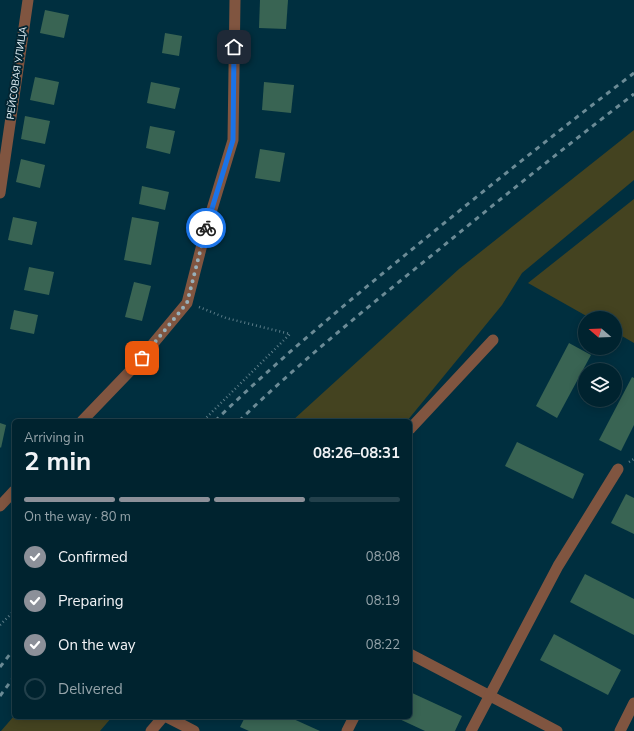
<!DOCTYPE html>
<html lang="en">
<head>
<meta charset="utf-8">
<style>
  body { margin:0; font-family:"Nunito Sans",sans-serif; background:#0a2b37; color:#f1f3f6; height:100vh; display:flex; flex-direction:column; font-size:15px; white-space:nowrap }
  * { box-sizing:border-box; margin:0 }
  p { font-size:13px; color:#95a4aa }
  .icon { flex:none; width:22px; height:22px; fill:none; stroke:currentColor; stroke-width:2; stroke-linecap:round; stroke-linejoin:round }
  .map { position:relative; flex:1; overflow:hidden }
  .drawer { position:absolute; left:12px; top:419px; width:400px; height:300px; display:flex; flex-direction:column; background:#00232f; border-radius:6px; box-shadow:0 2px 10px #0003,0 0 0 1px #22404b }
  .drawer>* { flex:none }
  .needle { width:26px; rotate:289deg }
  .controls { position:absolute; left:578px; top:311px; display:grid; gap:8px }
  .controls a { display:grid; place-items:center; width:44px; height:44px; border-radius:50%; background:#00232f; box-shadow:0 2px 10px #0003,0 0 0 1px #22404b; font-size:20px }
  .pin { position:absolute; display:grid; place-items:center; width:34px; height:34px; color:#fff; margin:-17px; border-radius:8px; box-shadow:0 2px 6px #0006 }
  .courier { position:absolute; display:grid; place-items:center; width:40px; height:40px; margin:-20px; border:3px solid #1a73e8; border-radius:50%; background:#fff; color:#222; box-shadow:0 1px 5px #0007 }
  .overview em { font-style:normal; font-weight:700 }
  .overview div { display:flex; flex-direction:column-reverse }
  .overview { display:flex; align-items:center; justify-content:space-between; height:68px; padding:0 12px }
  h1 { font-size:26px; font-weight:700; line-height:30px }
  .bar { display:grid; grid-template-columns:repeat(4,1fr); gap:6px 4px; align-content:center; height:48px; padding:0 12px }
  .bar i { height:5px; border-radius:3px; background:#22404b }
  .bar .current { background:#8c9099 }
  .bar p { grid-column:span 4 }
  ol { padding:0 12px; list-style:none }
  li { display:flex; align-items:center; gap:12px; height:44px }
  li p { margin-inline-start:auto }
  li .icon { padding:4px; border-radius:50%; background:#8c9099; color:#fff; stroke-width:4 }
  li:last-child { color:#95a4aa }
  li i { width:22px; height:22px; border:2px solid #22404b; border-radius:50% }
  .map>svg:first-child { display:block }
  .green { fill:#444320 }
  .building { fill:#396453 }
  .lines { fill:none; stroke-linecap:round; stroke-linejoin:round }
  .path { stroke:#5b7d89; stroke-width:2.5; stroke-dasharray:1 3; stroke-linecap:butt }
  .minor { stroke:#805540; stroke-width:11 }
  .rail { stroke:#6b8b96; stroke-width:3; stroke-dasharray:5 5; stroke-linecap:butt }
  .done { stroke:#97b0ba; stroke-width:4; stroke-dasharray:0 7.2 }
  .route { stroke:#1a73e8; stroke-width:5 }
  .labels { text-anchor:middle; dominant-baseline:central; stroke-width:4; stroke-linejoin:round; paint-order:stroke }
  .street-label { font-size:10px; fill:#e9f6fc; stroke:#022431 }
</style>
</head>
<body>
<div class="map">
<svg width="634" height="731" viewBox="0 0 634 731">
  <rect width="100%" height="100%" fill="#002f3f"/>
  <!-- green -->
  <g class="green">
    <polygon points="634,130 634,180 522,273 502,305 407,421 292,421 459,269"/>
    <polygon points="634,199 634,343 615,332 615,318 590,318 528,283"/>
    <polygon points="14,716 14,717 112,717 100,731 1,731"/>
  </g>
  <!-- building -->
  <g class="building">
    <polygon points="260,0 288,0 286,29 259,28"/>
    <polygon points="45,10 69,15 64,38 40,33"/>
    <polygon points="165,33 182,36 179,56 162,53"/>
    <polygon points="35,77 59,82 54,105 30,100"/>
    <polygon points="151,82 180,88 175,109 147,103"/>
    <polygon points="264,82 294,85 291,113 262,110"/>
    <polygon points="25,116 50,121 45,144 21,139"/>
    <polygon points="150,126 175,131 170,154 146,148"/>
    <polygon points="260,149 285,153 280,182 255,178"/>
    <polygon points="21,159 45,165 40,188 16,182"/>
    <polygon points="142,186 169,192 165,210 139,204"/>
    <polygon points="13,217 37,222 32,245 8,240"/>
    <polygon points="132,217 159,222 151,265 124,260"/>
    <polygon points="29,267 54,272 49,295 24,290"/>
    <polygon points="134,282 151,286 142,321 125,317"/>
    <polygon points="14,310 38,315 34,334 10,329"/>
    <polygon points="569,343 591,355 557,418 536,406"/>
    <polygon points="632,377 634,378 634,425 621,451 599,440"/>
    <polygon points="0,423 6,425 1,448 0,447"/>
    <polygon points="517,442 584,474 573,499 505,466"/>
    <polygon points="626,494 634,498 634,534 611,523"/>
    <polygon points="585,574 634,599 634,635 570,602"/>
    <polygon points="554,634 621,670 608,695 540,660"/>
    <polygon points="410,692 462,716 455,731 425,731 395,717 410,717"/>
    <polygon points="245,717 289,717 320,731 249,731 240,727"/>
  </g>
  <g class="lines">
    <!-- path -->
    <g class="path">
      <polyline points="199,307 226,318 290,334 203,421"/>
      <polyline points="629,462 634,459"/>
      <polyline points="0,625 14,611"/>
    </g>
    <!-- minor -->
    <g class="minor">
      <polyline points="0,193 28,0"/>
      <polyline points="82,421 132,369 187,303 206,229 233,140 235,0"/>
      <polyline points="410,429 493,340"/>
      <polyline points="0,506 14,491"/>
      <polyline points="410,654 557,731"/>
      <polyline points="167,717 194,731"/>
      <polyline points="151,731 163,717"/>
      <polyline points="347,731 354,717"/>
      <polyline points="471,731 558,566 618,469"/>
      <polyline points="620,731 634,703"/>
    </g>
    <!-- rail -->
    <g class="rail">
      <path d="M215 421C285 353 361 291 437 229 502 176 567 124 634 73"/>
      <path d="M239 421C303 359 373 303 442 247 505 195 569 144 634 94"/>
      <polyline points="0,667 14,649"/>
      <polyline points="0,696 14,677"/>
    </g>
  </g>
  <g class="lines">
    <!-- done -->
    <polyline class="done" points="142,358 187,303 206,228"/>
    <!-- route -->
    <polyline class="route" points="206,228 233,140 234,47"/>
  </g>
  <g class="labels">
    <!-- street labels -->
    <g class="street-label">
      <text transform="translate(17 73) rotate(-82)">РЕЙСОВАЯ УЛИЦА</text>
    </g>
  </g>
</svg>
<div class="controls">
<a><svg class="needle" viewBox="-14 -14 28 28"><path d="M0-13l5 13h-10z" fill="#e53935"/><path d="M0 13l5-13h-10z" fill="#95a4aa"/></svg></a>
<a><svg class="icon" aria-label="layers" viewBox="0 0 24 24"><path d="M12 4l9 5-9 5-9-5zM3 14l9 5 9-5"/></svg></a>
</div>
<div class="pin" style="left:142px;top:358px;background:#ea580c"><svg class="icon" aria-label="bag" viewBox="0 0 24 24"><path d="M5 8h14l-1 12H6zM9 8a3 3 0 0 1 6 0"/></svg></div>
<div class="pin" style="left:234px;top:47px;background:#1f2937"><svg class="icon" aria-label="home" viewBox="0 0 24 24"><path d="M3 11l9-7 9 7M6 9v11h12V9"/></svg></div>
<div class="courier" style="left:206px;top:228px"><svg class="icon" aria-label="bike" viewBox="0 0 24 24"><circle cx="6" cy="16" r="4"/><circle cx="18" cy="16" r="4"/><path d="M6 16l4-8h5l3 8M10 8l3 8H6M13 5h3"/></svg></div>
<section class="drawer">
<div class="overview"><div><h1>2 min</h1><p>Arriving in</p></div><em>08:26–08:31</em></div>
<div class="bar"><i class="current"></i><i class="current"></i><i class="current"></i><i></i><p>On the way · 80 m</p></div>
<ol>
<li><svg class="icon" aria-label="check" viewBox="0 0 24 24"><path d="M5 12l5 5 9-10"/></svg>Confirmed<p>08:08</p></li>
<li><svg class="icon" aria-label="check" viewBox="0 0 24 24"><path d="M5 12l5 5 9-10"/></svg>Preparing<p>08:19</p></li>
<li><svg class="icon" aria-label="check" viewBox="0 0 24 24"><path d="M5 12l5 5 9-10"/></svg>On the way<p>08:22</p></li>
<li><i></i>Delivered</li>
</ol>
</section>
</div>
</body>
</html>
